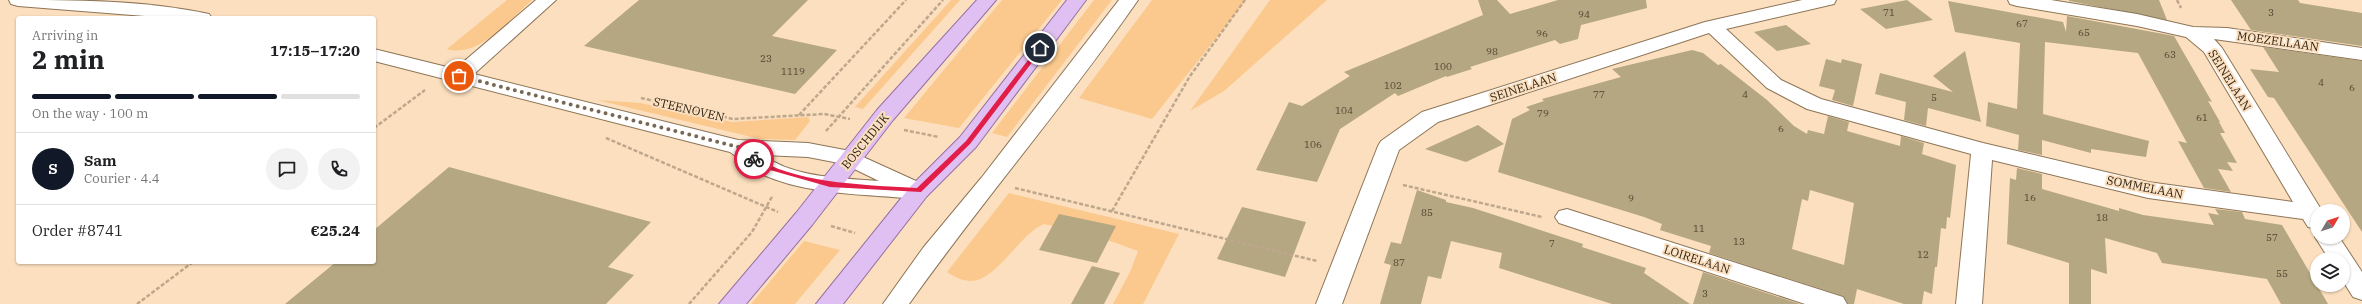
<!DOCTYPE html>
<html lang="en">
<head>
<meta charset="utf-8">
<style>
  body { margin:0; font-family:"IBM Plex Serif",serif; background:#f2f2f2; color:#202124; height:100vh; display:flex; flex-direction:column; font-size:15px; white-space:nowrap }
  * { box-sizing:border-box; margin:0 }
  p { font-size:13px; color:#757577 }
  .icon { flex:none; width:22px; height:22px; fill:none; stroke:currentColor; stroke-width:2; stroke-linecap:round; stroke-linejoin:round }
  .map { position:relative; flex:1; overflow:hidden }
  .details { position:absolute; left:16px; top:16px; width:360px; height:248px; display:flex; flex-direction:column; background:#fff; border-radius:4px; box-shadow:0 1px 3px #0004 }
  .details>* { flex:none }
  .needle { width:26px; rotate:51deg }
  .buttons { position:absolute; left:2310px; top:204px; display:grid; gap:8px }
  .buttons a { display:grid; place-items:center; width:40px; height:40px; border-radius:50%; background:#fff; box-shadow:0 1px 3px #0004; font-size:20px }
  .pin { position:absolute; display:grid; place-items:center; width:34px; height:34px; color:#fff; margin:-17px; border:2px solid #fff; border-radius:50%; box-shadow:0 1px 4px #0007 }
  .courier { position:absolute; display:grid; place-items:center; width:40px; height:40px; margin:-20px; border:3px solid #e11d48; border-radius:50%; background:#fff; color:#222; box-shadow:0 1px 5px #0007 }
  .overview em { font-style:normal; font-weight:700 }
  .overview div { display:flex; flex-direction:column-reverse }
  .overview { display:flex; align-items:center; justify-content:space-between; height:68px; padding:0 16px }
  h1 { font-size:26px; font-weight:700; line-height:30px }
  .bar { display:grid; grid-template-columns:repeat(4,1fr); gap:6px 4px; align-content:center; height:48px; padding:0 16px }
  .bar i { height:5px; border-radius:3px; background:#e0e0e0 }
  .bar .selected { background:#111827 }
  .bar p { grid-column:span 4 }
  .line { display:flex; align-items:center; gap:10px; padding:0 16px; border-top:1px solid #e0e0e0 }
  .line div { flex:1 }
  .round { display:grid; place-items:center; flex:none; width:42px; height:42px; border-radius:21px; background:#f2f2f2 }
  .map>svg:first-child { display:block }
  .green { fill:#fbc98d }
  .building { fill:#b4a782; fill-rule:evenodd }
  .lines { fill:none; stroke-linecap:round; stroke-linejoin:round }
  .minor-casing { stroke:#8d7557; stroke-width:2 }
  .major-casing { stroke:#956fa2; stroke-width:2 }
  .path { stroke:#bea78c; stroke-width:2.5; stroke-dasharray:4 2; stroke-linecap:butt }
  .minor { fill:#fff; fill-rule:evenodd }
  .major { fill:#e0c0f3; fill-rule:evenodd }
  .route { fill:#e11d48 }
  .done { stroke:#776753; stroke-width:4; stroke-dasharray:0 7.2 }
  .labels { text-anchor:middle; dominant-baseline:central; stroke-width:4; stroke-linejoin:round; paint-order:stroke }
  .number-label { font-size:10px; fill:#514633 }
  .street-label { font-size:12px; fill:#302619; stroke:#fbdfbe }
</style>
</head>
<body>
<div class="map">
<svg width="2362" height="304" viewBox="0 0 2362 304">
  <rect width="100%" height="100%" fill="#fbdfbe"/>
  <!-- green -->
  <g class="green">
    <path d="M507 0H532C511 19 478 59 447 49Z"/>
    <polygon points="951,0 960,0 863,109 855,107"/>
    <polygon points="1002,0 1062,0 959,128 904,118"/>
    <polygon points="1094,0 1112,0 1007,137 992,133"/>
    <polygon points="1152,0 1246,0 1152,119 1079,98"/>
    <polygon points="1270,0 1327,0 1224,91 1190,111"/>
    <polygon points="597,100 640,103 732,122 808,117 810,121 795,140 760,139"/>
    <path d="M1009 193 1179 234 1143 304H1113L1130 272 1138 251 1102 238 1044 224C1017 235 993 289 964 280 958 279 952 275 947 272Z"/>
    <polygon points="804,241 840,250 795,304 751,304"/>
  </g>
  <!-- building -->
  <g class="building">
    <polygon points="639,0 808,0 772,36 837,50 795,94 584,46"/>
    <polygon points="1478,0 1497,0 1510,14 1558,0 1646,0 1647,8 1581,25 1578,39 1560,44 1555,40 1470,67 1472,69 1447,77 1446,76 1398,96 1395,93 1340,129 1317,182 1256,170 1289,102 1302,106 1350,76 1344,72 1483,15"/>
    <polygon points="1907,0 1933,20 1886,29 1860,9"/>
    <polygon points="2069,0 2159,0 2167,20 2069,1"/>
    <polygon points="2231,0 2298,0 2300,3 2362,13 2362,46 2251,30"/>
    <polygon points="1948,1 2063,22 2066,32 2067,16 2174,36 2212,102 2208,101 2220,122 2219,122 2225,133 2220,133 2237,163 2227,162 2233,171 2218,169 2231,192 2204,188 2178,141 2187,143 2138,53 2045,42 2043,114 2149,141 2146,157 2091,149 2091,153 2042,140 2042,155 2018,150 2019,135 1986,126 1988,102 2017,109 2020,43 1955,32"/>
    <polygon points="1786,25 1811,44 1777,51 1754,32"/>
    <polygon points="2263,47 2362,61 2362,232 2274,98 2268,97 2250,69 2279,72"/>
    <path d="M1692 50 1703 53 1718 65 1721 64 1767 100 1794 126 1807 134 1808 130 1824 134 1828 116 1849 122 1847 131 1900 146 1901 136 1924 143 1922 154 1956 165 1950 218 1947 217 1946 229 1941 228 1937 267H1935L1932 294 1924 291 1922 304H1904L1857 289 1854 304H1848L1843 296 1709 253 1711 246 1660 230 1662 224 1644 217 1498 172 1512 119 1530 110 1526 107 1544 101 1542 99 1621 77 1612 69ZM1810 190 1854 203 1844 265 1792 249 1802 199 1808 201Z"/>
    <polygon points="1965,51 1981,122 1928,108 1926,126 1904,120 1906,102 1875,94 1880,73 1953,92 1933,76"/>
    <polygon points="1826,59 1841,63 1842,59 1862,64 1853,106 1832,100 1835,90 1819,86"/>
    <polygon points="1478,125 1504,144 1466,162 1425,149"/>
    <polygon points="449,167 651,222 608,267 634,275 606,304 285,304 336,262 374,262 374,230"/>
    <polygon points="2017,168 2042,174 2042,189 2119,211 2119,208 2143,215 2214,225 2208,213 2219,215 2215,209 2242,212 2245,219 2282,225 2328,304 2281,304 2267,279 2162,263 2157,253 2105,238 2107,274 2091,269 2091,304 2069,304 2069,263 2007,244 2010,178 2016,180"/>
    <polygon points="1417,190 1446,200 1446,202 1473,208 1583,244 1582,247 1646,268 1644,273 1690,304 1612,304 1499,268 1502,253 1451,241 1441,279 1428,276 1421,304 1380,304 1391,265 1384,263 1391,242 1401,244"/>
    <polygon points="1242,207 1306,222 1285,277 1217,259"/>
    <polygon points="1059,214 1116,226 1097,263 1039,250"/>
    <polygon points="1092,266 1120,273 1104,304 1071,304"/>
    <polygon points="1703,272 1800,304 1693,304"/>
  </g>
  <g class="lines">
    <defs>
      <g id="minor">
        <path d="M9 0C75 0 144 0 209 14L212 18H170L18 6 11 4Z"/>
        <path d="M536 0H556L474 74 738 140 808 143 850 151 927 186 930 191 927 196C919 199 913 195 905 198 856 194 802 194 757 172 748 167 739 158 730 152L374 61V49L455 69ZM763 155 808 157 844 164 879 181C841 178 794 178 763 155Z"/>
        <path d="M1119 0H1138C1066 104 983 200 909 304H883L923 248 982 177Z"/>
        <polygon points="1802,0 1836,0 1834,4 1726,29 1781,80 1821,99 1983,143 2148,182 2293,202 2204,52 2186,37 2137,26 2017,6 2010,4 2008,0 2051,0 2137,14 2193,27 2227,28 2362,48 2362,60 2214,39 2222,48 2322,211 2317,211 2317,229 2308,227 2303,219 2148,198 1992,160 1982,304 1956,304 1971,154 1807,109 1767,88 1709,33 1438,122 1399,150 1342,304 1316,304 1378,146 1381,141 1422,112 1705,22"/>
        <polygon points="1567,209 1843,297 1847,304 1805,304 1559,223 1555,217 1559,211"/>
        <polygon points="2317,234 2317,237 2339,237 2362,272 2362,300 2353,297 2343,281 2343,259 2329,259 2315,237"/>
      </g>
      <g id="major">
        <polygon points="977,0 996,0 893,120 812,225 746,304 719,304 796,213 877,110"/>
        <polygon points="1067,0 1086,0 976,147 927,196 843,304 816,304 911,186 960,137"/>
      </g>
    </defs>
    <!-- minor casing -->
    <use href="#minor" class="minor-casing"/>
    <!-- major casing -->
    <use href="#major" class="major-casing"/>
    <!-- path -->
    <g class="path">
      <polyline points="2177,0 2181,8"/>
      <polyline points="641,98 733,119 824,114 850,119"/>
      <polyline points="799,115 906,0"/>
      <polyline points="374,128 425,90"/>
      <polyline points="904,130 939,137"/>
      <polyline points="826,131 943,0"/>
      <polyline points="606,138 778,212"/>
      <polyline points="1403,185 1542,217"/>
      <polyline points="1015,188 1317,261"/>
      <polyline points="1112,211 1190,76 1245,0"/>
      <polyline points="831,226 855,233"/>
      <polyline points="137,304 193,262"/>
      <polyline points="689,304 752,232 773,195"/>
    </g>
    <!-- minor -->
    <use href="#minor" class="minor"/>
    <!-- major -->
    <use href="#major" class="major"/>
  </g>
  <!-- route -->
  <path class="route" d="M1038 47 1043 48 970 144 921 192 830 187 763 168 751 159 756 157C793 184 871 185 917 188L966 141Z"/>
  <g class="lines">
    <!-- done -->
    <polyline class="done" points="459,76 738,147 754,159"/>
  </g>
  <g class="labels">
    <!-- number labels -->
    <g class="number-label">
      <text x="1889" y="12">71</text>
      <text x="2271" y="12">3</text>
      <text x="1584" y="14">94</text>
      <text x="2022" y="23">67</text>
      <text x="2084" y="32">65</text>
      <text x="1542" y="33">96</text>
      <text x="1492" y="51">98</text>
      <text x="2170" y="54">63</text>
      <text x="766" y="58">23</text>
      <text x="1443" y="66">100</text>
      <text x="793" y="71">1119</text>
      <text x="2321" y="82">4</text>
      <text x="1393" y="85">102</text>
      <text x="2352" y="87">6</text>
      <text x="1599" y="94">77</text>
      <text x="1745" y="94">4</text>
      <text x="1934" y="97">5</text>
      <text x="1344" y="110">104</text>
      <text x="1543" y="113">79</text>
      <text x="2202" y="117">61</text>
      <text x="1781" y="128">6</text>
      <text x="1313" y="144">106</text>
      <text x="2030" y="197">16</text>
      <text x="1631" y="198">9</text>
      <text x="1427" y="212">85</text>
      <text x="2102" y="217">18</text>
      <text x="1699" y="228">11</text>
      <text x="2272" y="237">57</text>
      <text x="1739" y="241">13</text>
      <text x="1552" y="243">7</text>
      <text x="1923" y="254">12</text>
      <text x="1399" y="262">87</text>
      <text x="2282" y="273">55</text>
      <text x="1705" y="293">3</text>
    </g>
    <!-- street labels -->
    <g class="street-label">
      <text transform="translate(2278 41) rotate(8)">MOEZELLAAN</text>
      <text transform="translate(2230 80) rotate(58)">SEINELAAN</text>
      <text transform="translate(1523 87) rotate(-18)">SEINELAAN</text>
      <text transform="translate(689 109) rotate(13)">STEENOVEN</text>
      <text transform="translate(865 141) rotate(-51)">BOSCHDIJK</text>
      <text transform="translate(2145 187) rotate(11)">SOMMELAAN</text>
      <text transform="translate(1697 259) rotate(18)">LOIRELAAN</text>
    </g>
  </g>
</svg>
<div class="buttons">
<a><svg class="needle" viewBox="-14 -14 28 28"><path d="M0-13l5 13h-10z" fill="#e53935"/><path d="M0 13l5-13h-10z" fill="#757577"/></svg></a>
<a><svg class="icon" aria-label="layers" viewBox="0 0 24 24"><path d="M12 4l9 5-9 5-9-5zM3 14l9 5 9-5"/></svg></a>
</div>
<div class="pin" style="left:459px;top:76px;background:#ea580c"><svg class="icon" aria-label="bag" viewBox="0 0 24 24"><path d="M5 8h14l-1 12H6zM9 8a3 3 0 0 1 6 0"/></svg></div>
<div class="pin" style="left:1040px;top:48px;background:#1f2937"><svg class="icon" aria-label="home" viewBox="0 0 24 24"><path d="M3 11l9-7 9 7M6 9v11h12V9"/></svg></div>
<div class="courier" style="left:754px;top:159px"><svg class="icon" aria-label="bike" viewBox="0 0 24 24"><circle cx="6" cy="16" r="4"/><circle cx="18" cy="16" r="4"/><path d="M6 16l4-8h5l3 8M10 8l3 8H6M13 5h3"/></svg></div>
<section class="details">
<div class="overview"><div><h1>2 min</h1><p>Arriving in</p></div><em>17:15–17:20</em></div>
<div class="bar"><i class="selected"></i><i class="selected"></i><i class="selected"></i><i></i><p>On the way · 100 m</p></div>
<div class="line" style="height:72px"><b class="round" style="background:#111827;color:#fff">S</b><div><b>Sam</b><p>Courier · 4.4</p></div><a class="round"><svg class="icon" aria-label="chat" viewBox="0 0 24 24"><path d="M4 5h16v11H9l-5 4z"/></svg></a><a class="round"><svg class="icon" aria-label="phone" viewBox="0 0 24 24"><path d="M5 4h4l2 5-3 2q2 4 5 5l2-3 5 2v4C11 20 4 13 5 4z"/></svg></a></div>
<div class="line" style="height:52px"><div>Order #8741</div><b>€25.24</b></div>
</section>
</div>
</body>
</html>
